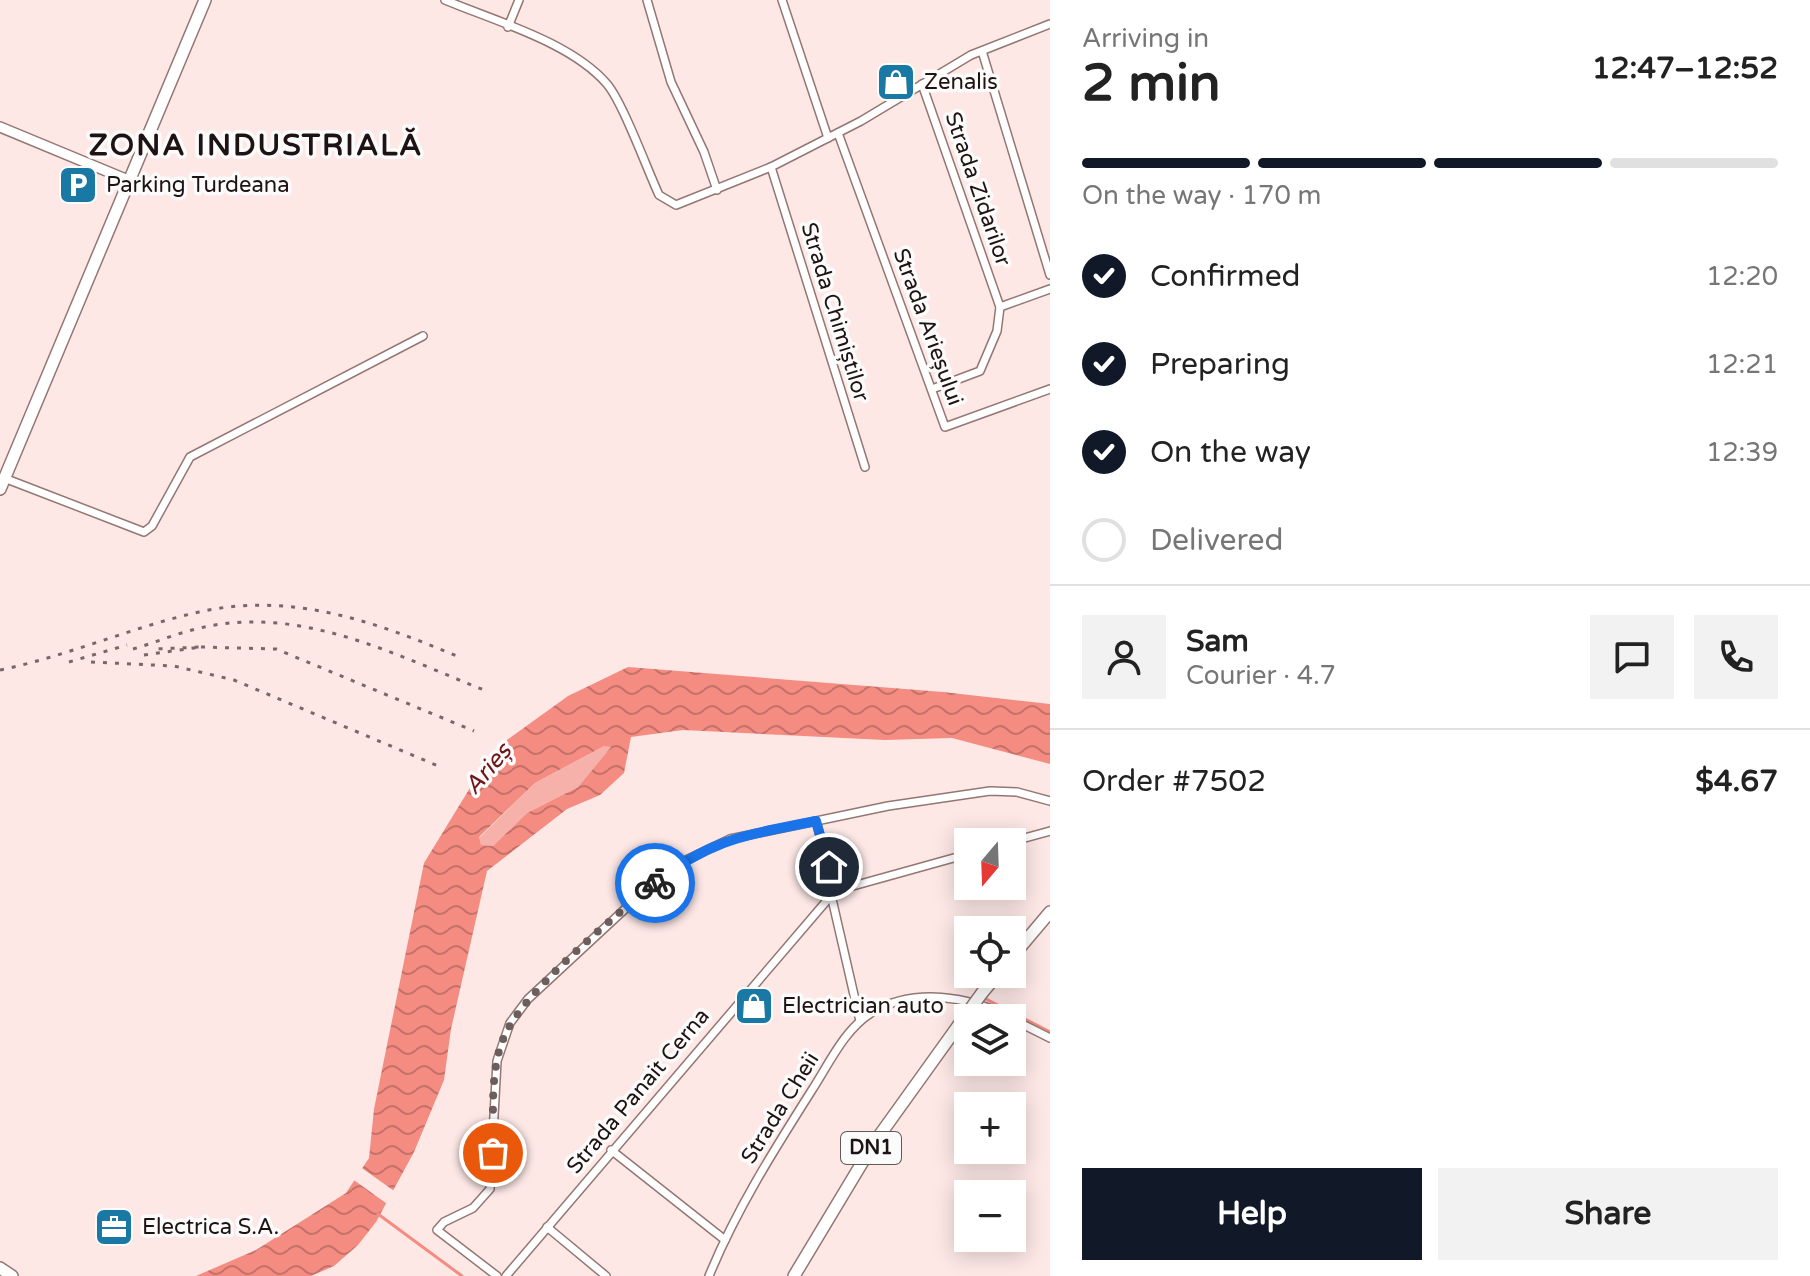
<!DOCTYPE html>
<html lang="en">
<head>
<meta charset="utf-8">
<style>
  body { margin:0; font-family:"Varela Round",sans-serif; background:#f2f2f2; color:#222; height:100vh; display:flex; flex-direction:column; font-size:30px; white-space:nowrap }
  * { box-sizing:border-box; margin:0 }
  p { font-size:26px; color:#767676 }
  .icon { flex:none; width:44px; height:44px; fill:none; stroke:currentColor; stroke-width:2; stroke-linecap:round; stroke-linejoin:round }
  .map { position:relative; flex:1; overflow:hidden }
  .details { display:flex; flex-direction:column; background:#fff; width:760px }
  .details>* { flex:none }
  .needle { width:52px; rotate:199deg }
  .buttons { position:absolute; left:954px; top:828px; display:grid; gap:16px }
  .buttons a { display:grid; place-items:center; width:72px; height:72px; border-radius:0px; background:#fff; box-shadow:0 4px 20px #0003; font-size:40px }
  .pin { position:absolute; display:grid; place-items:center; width:68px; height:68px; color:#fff; margin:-34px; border:4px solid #fff; border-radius:50%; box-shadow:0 2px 8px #0007 }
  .courier { position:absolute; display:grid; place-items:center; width:80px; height:80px; margin:-40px; border:6px solid #1a73e8; border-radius:50%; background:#fff; color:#222; box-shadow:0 2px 10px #0007 }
  .headline em { font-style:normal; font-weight:800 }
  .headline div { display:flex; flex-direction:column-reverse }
  .headline { display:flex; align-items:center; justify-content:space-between; height:136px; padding:0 32px }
  h1 { font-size:52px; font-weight:800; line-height:60px }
  .bar { display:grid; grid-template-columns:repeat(4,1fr); gap:12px 8px; align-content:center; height:96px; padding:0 32px }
  .bar i { height:10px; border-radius:6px; background:#e0e0e0 }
  .bar .active { background:#111827 }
  .bar p { grid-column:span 4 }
  .line { display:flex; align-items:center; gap:20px; padding:0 32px; border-top:2px solid #e0e0e0 }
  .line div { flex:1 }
  .round { display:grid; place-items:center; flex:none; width:84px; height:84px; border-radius:0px; background:#f2f2f2 }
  ol { padding:0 32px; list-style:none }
  li { display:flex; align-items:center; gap:24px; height:88px }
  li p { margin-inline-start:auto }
  li .icon { padding:8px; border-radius:50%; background:#111827; color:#fff; stroke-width:4 }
  li:last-child { color:#767676 }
  li i { width:44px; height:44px; border:4px solid #e0e0e0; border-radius:50% }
  .cta { display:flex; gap:16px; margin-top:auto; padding:16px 32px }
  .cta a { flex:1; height:92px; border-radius:0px; background:#111827; color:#fff; font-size:32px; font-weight:800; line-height:92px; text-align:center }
  .cta a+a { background:#f2f2f2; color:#222 }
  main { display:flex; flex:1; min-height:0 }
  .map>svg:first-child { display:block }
  .grass { fill:#f5b1aa }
  .water { fill:url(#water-waves); fill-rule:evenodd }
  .pier { fill:#fde8e6 }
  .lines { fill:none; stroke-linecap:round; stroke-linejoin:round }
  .stream { stroke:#f48c82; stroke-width:3 }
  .minor-casing { stroke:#947672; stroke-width:10 }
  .tertiary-casing { stroke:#947672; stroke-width:12 }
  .primary-casing { stroke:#947672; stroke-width:14 }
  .minor { stroke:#fff; stroke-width:7 }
  .tertiary { stroke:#fff; stroke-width:9 }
  .primary { stroke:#fff; stroke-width:11 }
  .rail { stroke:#776867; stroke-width:3; stroke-dasharray:4 8; stroke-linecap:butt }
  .primary-bridge-casing { stroke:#947672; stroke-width:14; stroke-linecap:butt }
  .primary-bridge { stroke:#fff; stroke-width:11 }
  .done { stroke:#6c5e5c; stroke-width:8; stroke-dasharray:0 14.4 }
  .route { stroke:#1a73e8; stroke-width:10 }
  .labels { text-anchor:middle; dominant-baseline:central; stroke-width:7; stroke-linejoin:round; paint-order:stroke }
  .shield { fill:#fbfbfb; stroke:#605958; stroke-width:2 }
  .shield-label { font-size:20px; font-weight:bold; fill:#1e1312 }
  .poi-label { font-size:22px; fill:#1e1312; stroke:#fbfbfb; text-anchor:start }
  .street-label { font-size:22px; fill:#1e1312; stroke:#fbfbfb }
  .water-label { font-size:24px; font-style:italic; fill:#711415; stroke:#fbfbfb }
  .district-label { font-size:30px; font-weight:bold; letter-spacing:2px; fill:#1e1312; stroke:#fbfbfb }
</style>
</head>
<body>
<main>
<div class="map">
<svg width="1050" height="1276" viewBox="0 0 1050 1276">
  <defs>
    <pattern id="water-waves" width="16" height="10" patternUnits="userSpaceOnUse" patternTransform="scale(2)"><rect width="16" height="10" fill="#f48c82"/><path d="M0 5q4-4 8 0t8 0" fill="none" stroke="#c57169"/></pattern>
  </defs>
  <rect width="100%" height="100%" fill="#fde8e6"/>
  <!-- grass -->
  <polygon class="grass" points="604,746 612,746 578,787 527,813 493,846 481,845 479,838 535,783"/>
  <!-- water -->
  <path class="water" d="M628 667 943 692 1050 704V764L952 738 885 740 683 730 631 737 624 773 600 795 567 809 487 871 451 1029 444 1080 414 1152 376 1222 358 1245 334 1266 311 1276H196L256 1250 346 1193 369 1158 374 1109 424 863 473 783 507 740 568 696ZM604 746 611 747 578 787 527 813 493 846 481 845 479 837 535 783Z"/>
  <!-- pier -->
  <polygon class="pier" points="359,1166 397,1193 390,1206 351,1178"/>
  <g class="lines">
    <!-- stream -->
    <g class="stream">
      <polyline points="982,997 1050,1032"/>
      <polyline points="378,1214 462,1276"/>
    </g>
    <defs>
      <g id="minor">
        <path d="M445 0C495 21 571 42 607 84 623 103 647 169 659 195L676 205 771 167 861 121 971 55 1050 24"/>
        <polyline points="647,0 671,82 704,152 717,190"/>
        <polyline points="782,0 828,138"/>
        <polyline points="508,27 519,0"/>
        <polyline points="982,51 1050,275"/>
        <polyline points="922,84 1000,307 997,331 980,371 932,389"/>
        <polyline points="838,133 945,427 1050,389"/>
        <polyline points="771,167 865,467"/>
        <polyline points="1000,307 1050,289"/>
        <polyline points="4,478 144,532 152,526 190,457 423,336"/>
        <polyline points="816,821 835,891"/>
        <polyline points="1010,842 1050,831"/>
        <polyline points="832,899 860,1021"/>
        <polyline points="1012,1019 1050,1038"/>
        <polyline points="611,1150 725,1240"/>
        <polyline points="547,1227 606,1276"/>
        <polyline points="497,1276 437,1230 444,1222 473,1208 490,1189 497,1061 510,1023 528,999 637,898 684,861 730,839 888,806 990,791 1017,792 1050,801"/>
        <polyline points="506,1276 835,891 968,854"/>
        <path d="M709 1276C736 1210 774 1150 812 1090 829 1064 844 1030 871 1013 914 987 969 996 1011 1018"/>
      </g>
      <polyline id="tertiary" points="0,127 128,180"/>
      <g id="primary">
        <polyline points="0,489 205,0"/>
        <polyline points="1012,957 1050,912"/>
        <polyline points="982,993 998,974"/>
        <polyline points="0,1268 12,1276"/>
        <polyline points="794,1276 874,1143 958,1026"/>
      </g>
    </defs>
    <!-- minor casing -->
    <use href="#minor" class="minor-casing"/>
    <!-- tertiary casing -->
    <use href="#tertiary" class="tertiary-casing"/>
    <!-- primary casing -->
    <use href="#primary" class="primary-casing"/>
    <!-- minor -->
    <use href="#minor" class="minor"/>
    <!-- tertiary -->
    <use href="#tertiary" class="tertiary"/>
    <!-- primary -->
    <use href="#primary" class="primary"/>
    <!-- rail -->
    <g class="rail">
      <polyline points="201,647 276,649 474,731"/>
      <path d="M133 649C154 643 175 634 196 629 297 603 393 654 484 690"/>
      <polyline points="144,655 201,647 155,649"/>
      <polyline points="69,662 127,645"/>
      <polyline points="91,662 174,666 234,680 443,768"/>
      <path d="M0 670C68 656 132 627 199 612 291 591 376 622 459 657"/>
    </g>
    <defs>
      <polyline id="primary-bridge" points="958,1026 982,993"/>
    </defs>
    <!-- primary-bridge casing -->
    <use href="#primary-bridge" class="primary-bridge-casing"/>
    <!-- primary-bridge -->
    <use href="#primary-bridge" class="primary-bridge"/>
  </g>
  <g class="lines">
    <!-- done -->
    <path class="done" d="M493 1153C494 1116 489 1072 504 1037 521 994 617 914 655 883"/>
    <!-- route -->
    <path class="route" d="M655 883C712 838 747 835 816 821L829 867"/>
  </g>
  <!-- icons -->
  <defs>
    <symbol id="shop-square" viewBox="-11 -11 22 22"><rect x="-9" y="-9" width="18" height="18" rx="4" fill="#1a78a5" stroke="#fbfbfb"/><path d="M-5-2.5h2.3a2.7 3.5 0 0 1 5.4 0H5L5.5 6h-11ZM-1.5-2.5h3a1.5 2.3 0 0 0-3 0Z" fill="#fff"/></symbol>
    <symbol id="parking-square" viewBox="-11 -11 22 22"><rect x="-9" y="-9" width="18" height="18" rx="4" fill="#1a78a5" stroke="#fbfbfb"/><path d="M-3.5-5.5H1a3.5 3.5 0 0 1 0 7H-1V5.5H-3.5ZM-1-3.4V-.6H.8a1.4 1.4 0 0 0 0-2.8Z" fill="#fff"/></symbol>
    <symbol id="office-square" viewBox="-11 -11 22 22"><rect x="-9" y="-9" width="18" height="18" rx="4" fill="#1a78a5" stroke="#fbfbfb"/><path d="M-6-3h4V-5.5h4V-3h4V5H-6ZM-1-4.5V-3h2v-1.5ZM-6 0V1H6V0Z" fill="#fff"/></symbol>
  </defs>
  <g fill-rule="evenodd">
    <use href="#shop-square" x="874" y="60" width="44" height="44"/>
    <use href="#parking-square" x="56" y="163" width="44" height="44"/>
    <use href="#shop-square" x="732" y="984" width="44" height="44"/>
    <use href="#office-square" x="92" y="1205" width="44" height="44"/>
  </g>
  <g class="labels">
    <!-- shield labels -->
    <rect class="shield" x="841" y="1132" width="60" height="32" rx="6"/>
    <g class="shield-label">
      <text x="871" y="1148">DN1</text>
    </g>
    <!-- poi labels -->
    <g class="poi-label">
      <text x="924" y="82">Zenalis</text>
      <text x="106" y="185">Parking Turdeana</text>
      <text x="782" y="1006">Electrician auto</text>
      <text x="142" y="1227">Electrica S.A.</text>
    </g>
    <!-- street labels -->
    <g class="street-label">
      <text transform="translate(978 189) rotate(71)">Strada Zidarilor</text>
      <text transform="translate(835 312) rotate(73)">Strada Chimiștilor</text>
      <text transform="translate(928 327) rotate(70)">Strada Arieșului</text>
      <text transform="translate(638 1091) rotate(-50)">Strada Panait Cerna</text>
      <text transform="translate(780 1108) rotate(-58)">Strada Cheii</text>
    </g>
    <!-- water labels -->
    <g class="water-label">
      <text transform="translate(488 769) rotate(-50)">Arieș</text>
    </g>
    <!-- district labels -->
    <g class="district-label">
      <text x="256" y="145">ZONA INDUSTRIALĂ</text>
    </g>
  </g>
</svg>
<div class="buttons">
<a><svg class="needle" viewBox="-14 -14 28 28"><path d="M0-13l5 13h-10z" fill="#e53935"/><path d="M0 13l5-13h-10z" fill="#767676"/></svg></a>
<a><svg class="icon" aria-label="locate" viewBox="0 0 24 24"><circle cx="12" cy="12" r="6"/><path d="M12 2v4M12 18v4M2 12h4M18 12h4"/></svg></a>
<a><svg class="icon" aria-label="layers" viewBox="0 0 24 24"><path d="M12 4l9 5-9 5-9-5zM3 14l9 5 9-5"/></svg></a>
<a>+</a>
<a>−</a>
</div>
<div class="pin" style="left:493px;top:1153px;background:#ea580c"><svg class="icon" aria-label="bag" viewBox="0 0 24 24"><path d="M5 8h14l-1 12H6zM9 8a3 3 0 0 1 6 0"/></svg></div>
<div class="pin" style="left:829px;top:867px;background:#1f2937"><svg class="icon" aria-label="home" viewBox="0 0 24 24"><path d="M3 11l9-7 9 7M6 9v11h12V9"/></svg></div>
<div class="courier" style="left:655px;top:883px"><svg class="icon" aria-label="bike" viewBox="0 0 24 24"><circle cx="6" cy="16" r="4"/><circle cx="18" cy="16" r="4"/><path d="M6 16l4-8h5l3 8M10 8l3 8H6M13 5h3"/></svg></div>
</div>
<section class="details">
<div class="headline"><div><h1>2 min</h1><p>Arriving in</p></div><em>12:47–12:52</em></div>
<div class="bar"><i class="active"></i><i class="active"></i><i class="active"></i><i></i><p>On the way · 170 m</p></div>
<ol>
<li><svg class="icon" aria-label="check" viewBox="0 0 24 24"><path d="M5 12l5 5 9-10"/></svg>Confirmed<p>12:20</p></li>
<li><svg class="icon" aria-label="check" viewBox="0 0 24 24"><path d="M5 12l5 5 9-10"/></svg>Preparing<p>12:21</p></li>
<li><svg class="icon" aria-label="check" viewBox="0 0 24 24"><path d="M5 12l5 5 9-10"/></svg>On the way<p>12:39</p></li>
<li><i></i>Delivered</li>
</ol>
<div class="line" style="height:144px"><a class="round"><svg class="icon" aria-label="person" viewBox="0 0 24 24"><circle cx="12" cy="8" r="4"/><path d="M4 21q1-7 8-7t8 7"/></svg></a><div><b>Sam</b><p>Courier · 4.7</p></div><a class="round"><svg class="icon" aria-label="chat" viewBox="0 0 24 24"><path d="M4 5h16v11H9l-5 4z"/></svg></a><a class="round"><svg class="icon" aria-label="phone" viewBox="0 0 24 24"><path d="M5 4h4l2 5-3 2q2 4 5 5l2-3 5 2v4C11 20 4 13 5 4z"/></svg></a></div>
<div class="line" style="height:104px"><div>Order #7502</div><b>$4.67</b></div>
<div class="cta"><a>Help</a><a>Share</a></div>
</section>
</main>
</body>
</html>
